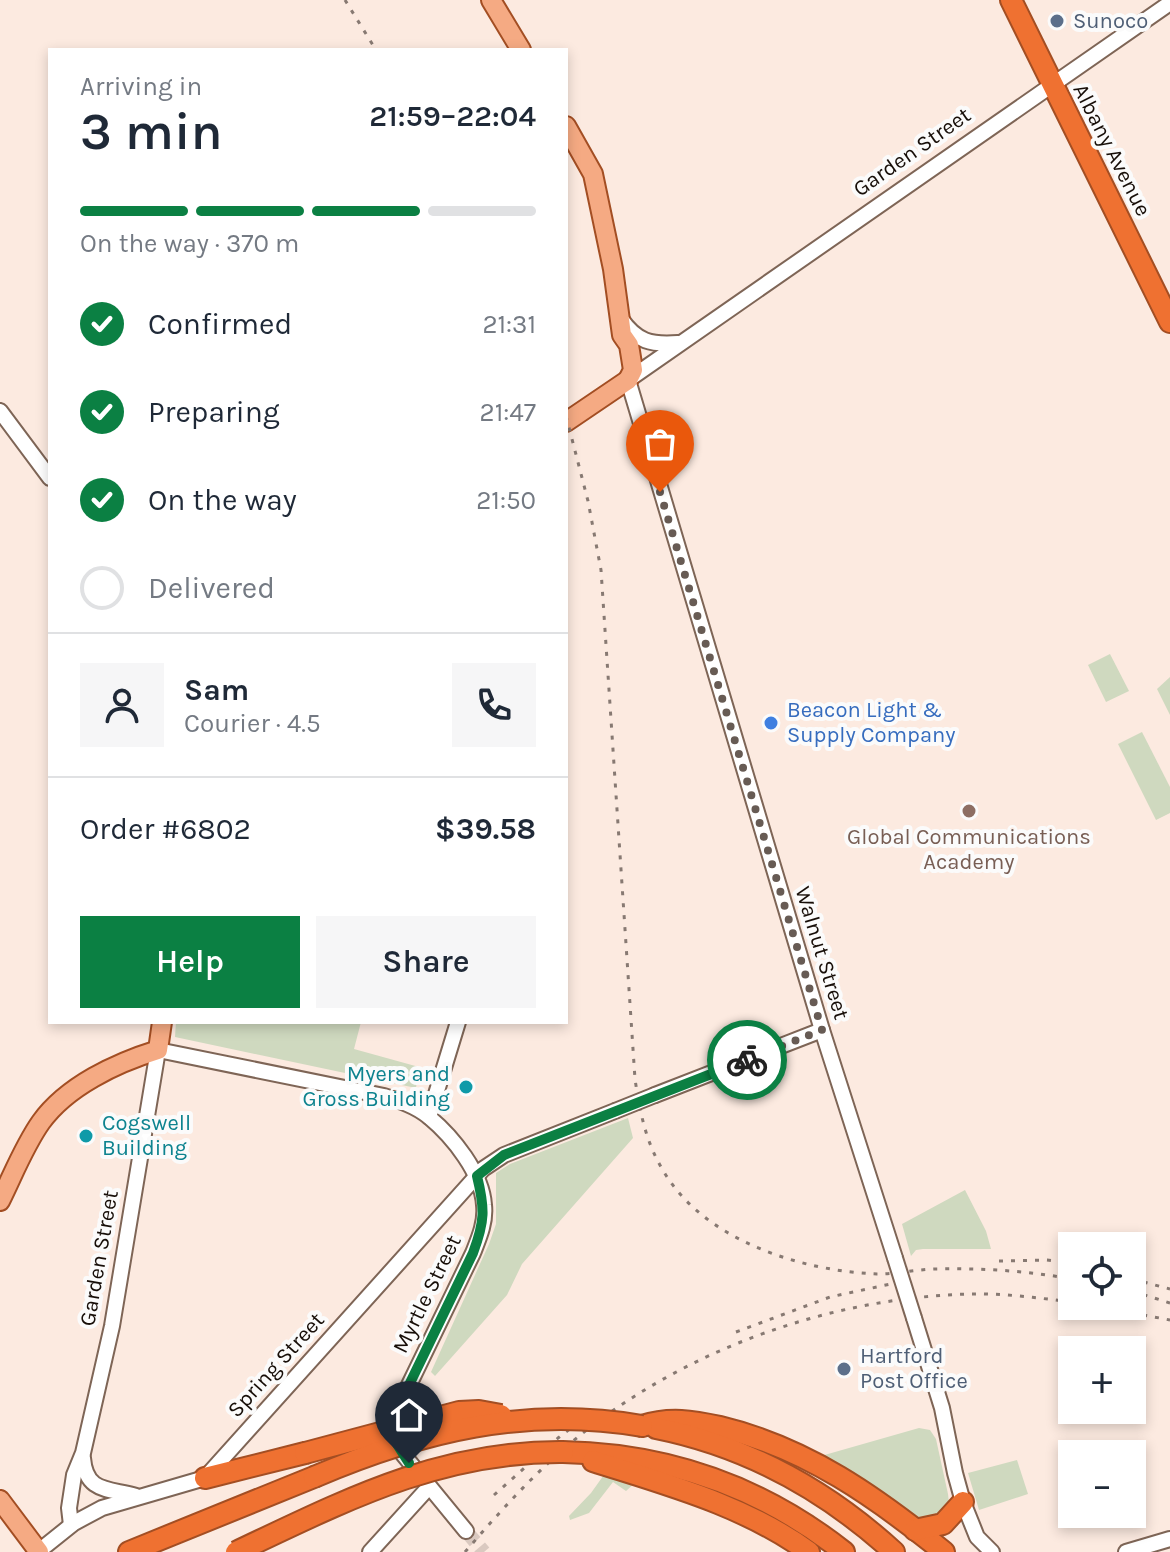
<!DOCTYPE html>
<html lang="en">
<head>
<meta charset="utf-8">
<style>
  body { margin:0; font-family:Karla,sans-serif; background:#f6f6f7; color:#1f2937; height:100vh; display:flex; flex-direction:column; font-size:30px; white-space:nowrap }
  * { box-sizing:border-box; margin:0 }
  p { font-size:26px; color:#747a83 }
  .icon { flex:none; width:44px; height:44px; fill:none; stroke:currentColor; stroke-width:2; stroke-linecap:round; stroke-linejoin:round }
  .map { position:relative; flex:1; overflow:hidden }
  .panel { position:absolute; left:48px; top:48px; width:520px; height:976px; display:flex; flex-direction:column; background:#fff; border-radius:0px; box-shadow:0 4px 12px #0003 }
  .panel>* { flex:none }
  .controls { position:absolute; left:1058px; top:1232px; display:grid; gap:16px }
  .controls a { display:grid; place-items:center; width:88px; height:88px; border-radius:0px; background:#fff; box-shadow:0 4px 12px #0003; font-size:40px }
  .pin { position:absolute; display:grid; place-items:center; width:68px; height:68px; color:#fff; margin:-82px -34px; border-radius:50% 50% 50% 0; rotate:-45deg; box-shadow:0 0 8px #0007 }
  .pin .icon { rotate:45deg }
  .courier { position:absolute; display:grid; place-items:center; width:80px; height:80px; margin:-40px; border:6px solid #0b8043; border-radius:50%; background:#fff; color:#222; box-shadow:0 2px 10px #0007 }
  .summary em { font-style:normal; font-weight:600 }
  .summary div { display:flex; flex-direction:column-reverse }
  .summary { display:flex; align-items:center; justify-content:space-between; height:136px; padding:0 32px }
  h1 { font-size:52px; font-weight:600; line-height:60px }
  .bar { display:grid; grid-template-columns:repeat(4,1fr); gap:12px 8px; align-content:center; height:96px; padding:0 32px }
  .bar i { height:10px; border-radius:6px; background:#e0e1e3 }
  .bar .on { background:#0b8043 }
  .bar p { grid-column:span 4 }
  .line { display:flex; align-items:center; gap:20px; padding:0 32px; border-top:2px solid #e0e1e3 }
  .line div { flex:1 }
  .round { display:grid; place-items:center; flex:none; width:84px; height:84px; border-radius:0px; background:#f6f6f7 }
  ol { padding:0 32px; list-style:none }
  li { display:flex; align-items:center; gap:24px; height:88px }
  li p { margin-inline-start:auto }
  li .icon { padding:8px; border-radius:50%; background:#0b8043; color:#fff; stroke-width:4 }
  li:last-child { color:#747a83 }
  li i { width:44px; height:44px; border:4px solid #e0e1e3; border-radius:50% }
  .button { display:flex; gap:16px; margin-top:auto; padding:16px 32px }
  .button a { flex:1; height:92px; border-radius:0px; background:#0b8043; color:#fff; font-size:32px; font-weight:600; line-height:92px; text-align:center }
  .button a+a { background:#f6f6f7; color:#1f2937 }
  .map>svg:first-child { display:block }
  .green { fill:#cfd9bf }
  .lines { fill:none; stroke-linecap:round; stroke-linejoin:round }
  .minor-tunnel { stroke:#dac9c0; stroke-width:14; stroke-dasharray:14 7; stroke-linecap:butt }
  .minor-casing { stroke:#7e6556; stroke-width:18 }
  .major-casing { stroke:#a34e23; stroke-width:22 }
  .highway-casing { stroke:#a34e23; stroke-width:24 }
  .minor { stroke:#fff; stroke-width:14 }
  .major { stroke:#f5aa83; stroke-width:18 }
  .highway { stroke:#ef7131; stroke-width:20 }
  .rail { stroke:#877972; stroke-width:3; stroke-dasharray:4 8; stroke-linecap:butt }
  .minor-bridge-casing { stroke:#7e6556; stroke-width:18; stroke-linecap:butt }
  .highway-bridge-casing { stroke:#a34e23; stroke-width:24; stroke-linecap:butt }
  .minor-bridge { stroke:#fff; stroke-width:14 }
  .highway-bridge { stroke:#ef7131; stroke-width:20 }
  .done { stroke:#675b54; stroke-width:8; stroke-dasharray:0 14.4 }
  .route { stroke:#0b8043; stroke-width:10 }
  .service-dot { fill:#5c6f8a; stroke:#fbfbfb; stroke-width:3 }
  .shop-dot { fill:#3f7fe0; stroke:#fbfbfb; stroke-width:3 }
  .education-dot { fill:#8d6e63; stroke:#fbfbfb; stroke-width:3 }
  .culture-dot { fill:#0f9aa8; stroke:#fbfbfb; stroke-width:3 }
  .labels { text-anchor:middle; dominant-baseline:central; stroke-width:8; stroke-linejoin:round; paint-order:stroke }
  .service-label { font-size:22px; fill:#4e5e75; stroke:#fbfbfb; text-anchor:start }
  .street-label { font-size:22px; fill:#170e08; stroke:#fbfbfb }
  .shop-label { font-size:22px; fill:#366cbe; stroke:#fbfbfb; text-anchor:start }
  .education-label { font-size:22px; fill:#785e54; stroke:#fbfbfb }
  .culture-label { font-size:22px; fill:#0d838f; stroke:#fbfbfb; text-anchor:end }
</style>
</head>
<body>
<div class="map">
<svg width="1170" height="1552" viewBox="0 0 1170 1552">
  <rect width="100%" height="100%" fill="#fceae0"/>
  <!-- green -->
  <g class="green">
    <polygon points="1110,654 1129,691 1106,702 1088,665"/>
    <polygon points="1170,677 1170,715 1157,689"/>
    <polygon points="1142,732 1170,787 1170,813 1156,820 1118,744"/>
    <polygon points="176,1022 361,1022 354,1049 419,1067 416,1088 175,1037"/>
    <polygon points="628,1118 633,1138 522,1264 507,1295 435,1376 431,1372 489,1244 496,1224 496,1173 510,1164"/>
    <polygon points="965,1190 986,1231 991,1249 923,1249 916,1250 911,1256 902,1224"/>
    <polygon points="919,1428 930,1430 936,1439 948,1494 949,1503 942,1515 926,1521 912,1516 821,1456"/>
    <polygon points="1017,1460 1028,1494 979,1510 968,1473"/>
    <polygon points="606,1472 637,1481 626,1491 613,1482 589,1513 570,1520 569,1516 591,1493"/>
  </g>
  <g class="lines">
    <!-- minor-tunnel -->
    <polyline class="minor-tunnel" points="466,1531 484,1552"/>
    <defs>
      <g id="minor">
        <path d="M621 319C637 342 651 345 678 343"/>
        <polyline points="0,411 50,478"/>
        <polyline points="655,1095 822,1030"/>
        <polyline points="429,1117 458,1022"/>
        <polyline points="895,1258 822,1030 628,380 1170,3"/>
        <polyline points="914,1318 942,1408 955,1473 963,1502 977,1537 992,1552"/>
        <path d="M83 1458C86 1493 108 1488 136 1496"/>
        <path d="M71 1525 69 1508 74 1475 83 1453 112 1326 158 1050 384 1096C400 1101 416 1106 429 1117 453 1137 482 1173 484 1205 486 1222 479 1238 473 1253L394 1416 397 1444 402 1453 466 1531"/>
        <polyline points="39,1551 74,1523 102,1508 205,1478 483,1169 504,1155 615,1111"/>
        <polyline points="370,1552 429,1487"/>
        <polyline points="1126,1552 1170,1539"/>
      </g>
      <g id="major">
        <polyline points="491,0 521,50"/>
        <polyline points="566,126 593,174 613,269 622,335 629,345 633,370 628,380"/>
        <polyline points="566,422 628,380"/>
        <path d="M0 1201C13 1175 24 1146 41 1122 67 1086 116 1063 158 1050L162 1022"/>
        <polyline points="0,1500 39,1552"/>
      </g>
      <g id="highway">
        <polyline points="1011,0 1170,322"/>
        <path d="M642 1426C670 1417 693 1421 720 1427 807 1448 876 1497 944 1552"/>
        <path d="M656 1428C746 1446 826 1490 894 1552"/>
        <path d="M563 1452C667 1454 762 1487 844 1552"/>
        <path d="M593 1461C668 1485 744 1505 809 1552"/>
        <polyline points="205,1478 305,1453"/>
        <polyline points="915,1530 943,1524 963,1502"/>
        <polyline points="129,1552 314,1477"/>
      </g>
    </defs>
    <!-- minor casing -->
    <use href="#minor" class="minor-casing"/>
    <!-- major casing -->
    <use href="#major" class="major-casing"/>
    <!-- highway casing -->
    <use href="#highway" class="highway-casing"/>
    <!-- minor -->
    <use href="#minor" class="minor"/>
    <!-- major -->
    <use href="#major" class="major"/>
    <!-- highway -->
    <use href="#highway" class="highway"/>
    <!-- rail -->
    <g class="rail">
      <polyline points="345,0 376,50"/>
      <path d="M566 416 588 501 601 570 635 1079C640 1113 646 1143 664 1172 705 1241 802 1271 877 1274 897 1274 918 1269 938 1269 983 1268 1028 1271 1072 1279"/>
      <polyline points="999,1261 1047,1260 1072,1263"/>
      <polyline points="1132,1279 1170,1289"/>
      <polyline points="1132,1291 1170,1303"/>
      <polyline points="1096,1306 1170,1320"/>
      <polyline points="736,1332 830,1297 900,1282"/>
      <polyline points="494,1495 558,1438 584,1418"/>
      <path d="M465 1552C497 1515 529 1479 566 1447 675 1353 825 1298 969 1294 1003 1293 1038 1298 1072 1302"/>
    </g>
    <defs>
      <g id="minor-bridge">
        <polyline points="615,1111 655,1095"/>
        <polyline points="895,1258 914,1318"/>
      </g>
      <g id="highway-bridge">
        <polyline points="305,1453 459,1412 479,1411 501,1415"/>
        <path d="M314 1477C422 1431 525 1406 642 1426"/>
        <path d="M236 1552C344 1501 439 1451 563 1452"/>
      </g>
    </defs>
    <!-- minor-bridge casing -->
    <use href="#minor-bridge" class="minor-bridge-casing"/>
    <!-- highway-bridge casing -->
    <use href="#highway-bridge" class="highway-bridge-casing"/>
    <!-- minor-bridge -->
    <use href="#minor-bridge" class="minor-bridge"/>
    <!-- highway-bridge -->
    <use href="#highway-bridge" class="highway-bridge"/>
  </g>
  <g class="lines">
    <!-- done -->
    <polyline class="done" points="660,492 822,1030 747,1060"/>
    <!-- route -->
    <path class="route" d="M409 1463 397 1444 394 1416 473 1253C485 1221 485 1209 477 1176L504 1155 747 1060"/>
  </g>
  <!-- markers -->
  <g class="service-dot">
    <circle cx="1057" cy="21" r="8"/>
    <circle cx="844" cy="1369" r="8"/>
  </g>
  <circle class="shop-dot" cx="771" cy="723" r="8"/>
  <circle class="education-dot" cx="969" cy="811" r="8"/>
  <g class="culture-dot">
    <circle cx="466" cy="1087" r="8"/>
    <circle cx="86" cy="1136" r="8"/>
  </g>
  <g class="labels">
    <!-- service labels -->
    <g class="service-label">
      <text x="1073" y="21">Sunoco</text>
      <text x="860" y="1356">Hartford<tspan x="860" dy="25">Post Office</tspan></text>
    </g>
    <!-- street labels -->
    <g class="street-label">
      <text transform="translate(1112 150) rotate(63)">Albany Avenue</text>
      <text transform="translate(912 152) rotate(-35)">Garden Street</text>
      <text transform="translate(822 953) rotate(73)">Walnut Street</text>
      <text transform="translate(99 1258) rotate(-80)">Garden Street</text>
      <text transform="translate(427 1294) rotate(-64)">Myrtle Street</text>
      <text transform="translate(276 1365) rotate(-48)">Spring Street</text>
    </g>
    <!-- shop labels -->
    <g class="shop-label">
      <text x="787" y="710">Beacon Light &amp;<tspan x="787" dy="25">Supply Company</tspan></text>
    </g>
    <!-- education labels -->
    <g class="education-label">
      <text x="969" y="837">Global Communications<tspan x="969" dy="25">Academy</tspan></text>
    </g>
    <!-- culture labels -->
    <g class="culture-label">
      <text x="450" y="1074">Myers and<tspan x="450" dy="25">Gross Building</tspan></text>
      <text x="102" y="1123" text-anchor="start">Cogswell<tspan x="102" dy="25">Building</tspan></text>
    </g>
  </g>
</svg>
<div class="controls">
<a><svg class="icon" aria-label="locate" viewBox="0 0 24 24"><circle cx="12" cy="12" r="6"/><path d="M12 2v4M12 18v4M2 12h4M18 12h4"/></svg></a>
<a>+</a>
<a>−</a>
</div>
<div class="pin" style="left:660px;top:492px;background:#ea580c"><svg class="icon" aria-label="bag" viewBox="0 0 24 24"><path d="M5 8h14l-1 12H6zM9 8a3 3 0 0 1 6 0"/></svg></div>
<div class="pin" style="left:409px;top:1463px;background:#1f2937"><svg class="icon" aria-label="home" viewBox="0 0 24 24"><path d="M3 11l9-7 9 7M6 9v11h12V9"/></svg></div>
<div class="courier" style="left:747px;top:1060px"><svg class="icon" aria-label="bike" viewBox="0 0 24 24"><circle cx="6" cy="16" r="4"/><circle cx="18" cy="16" r="4"/><path d="M6 16l4-8h5l3 8M10 8l3 8H6M13 5h3"/></svg></div>
<section class="panel">
<div class="summary"><div><h1>3 min</h1><p>Arriving in</p></div><em>21:59–22:04</em></div>
<div class="bar"><i class="on"></i><i class="on"></i><i class="on"></i><i></i><p>On the way · 370 m</p></div>
<ol>
<li><svg class="icon" aria-label="check" viewBox="0 0 24 24"><path d="M5 12l5 5 9-10"/></svg>Confirmed<p>21:31</p></li>
<li><svg class="icon" aria-label="check" viewBox="0 0 24 24"><path d="M5 12l5 5 9-10"/></svg>Preparing<p>21:47</p></li>
<li><svg class="icon" aria-label="check" viewBox="0 0 24 24"><path d="M5 12l5 5 9-10"/></svg>On the way<p>21:50</p></li>
<li><i></i>Delivered</li>
</ol>
<div class="line" style="height:144px"><a class="round"><svg class="icon" aria-label="person" viewBox="0 0 24 24"><circle cx="12" cy="8" r="4"/><path d="M4 21q1-7 8-7t8 7"/></svg></a><div><b>Sam</b><p>Courier · 4.5</p></div><a class="round"><svg class="icon" aria-label="phone" viewBox="0 0 24 24"><path d="M5 4h4l2 5-3 2q2 4 5 5l2-3 5 2v4C11 20 4 13 5 4z"/></svg></a></div>
<div class="line" style="height:104px"><div>Order #6802</div><b>$39.58</b></div>
<div class="button"><a>Help</a><a>Share</a></div>
</section>
</div>
</body>
</html>
